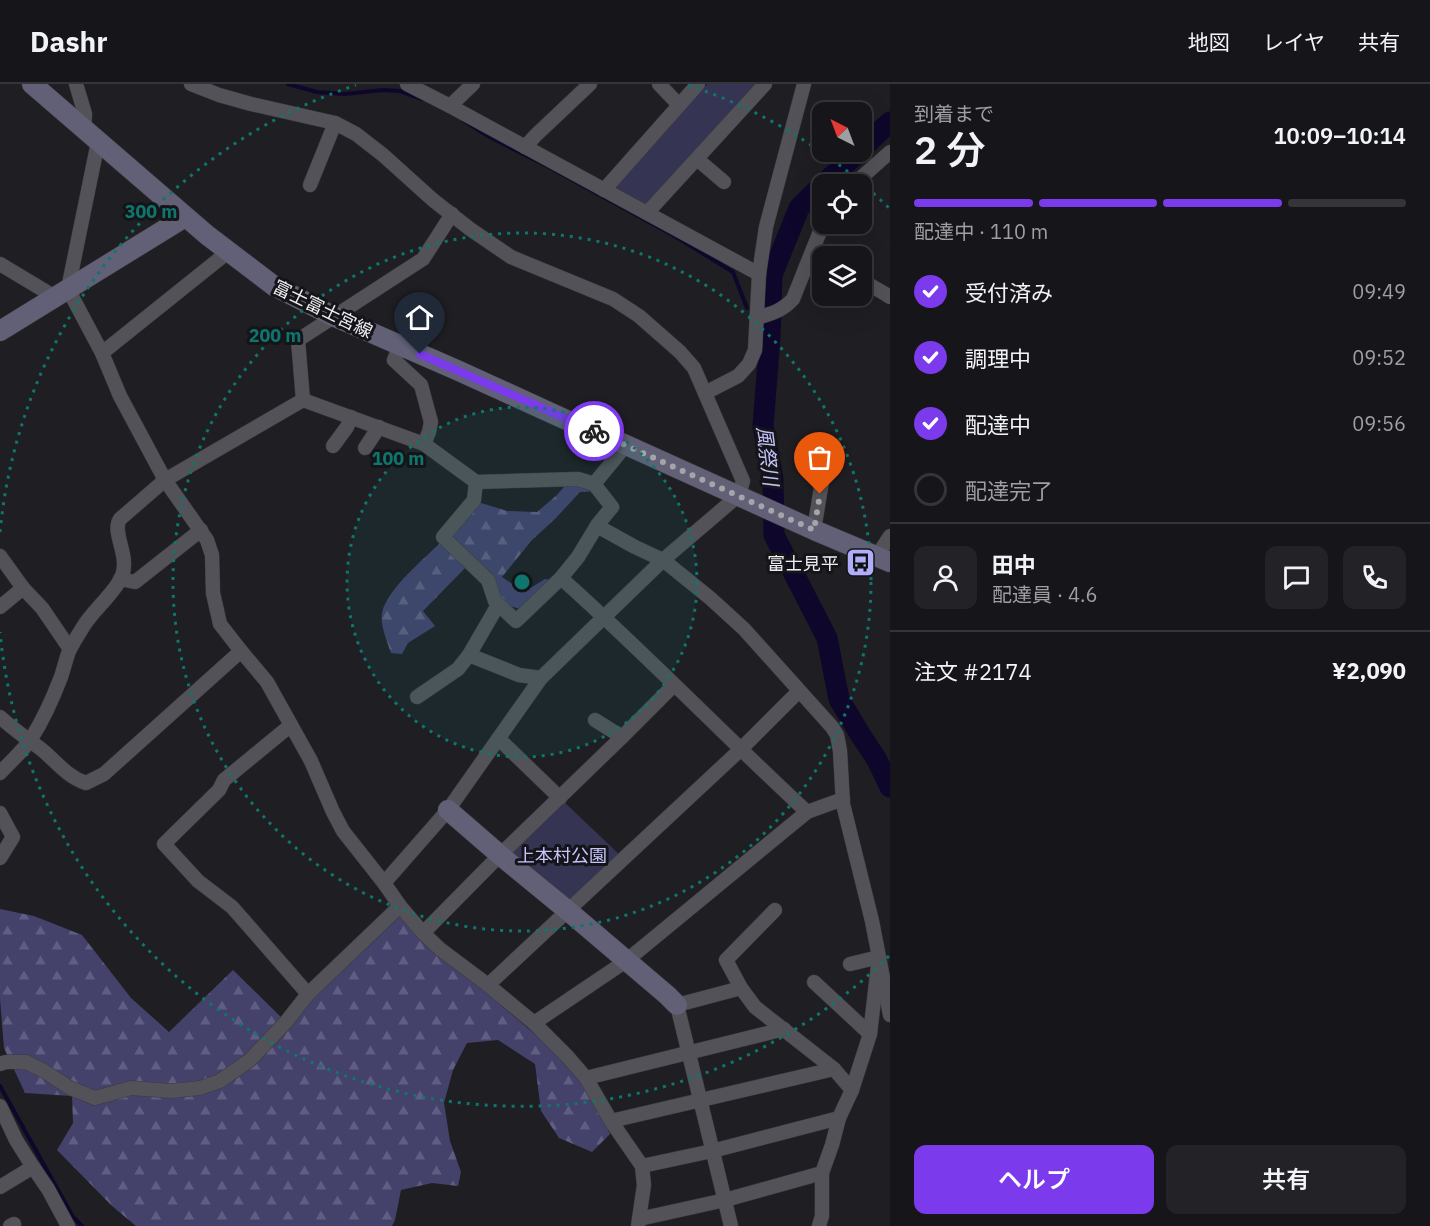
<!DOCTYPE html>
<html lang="ja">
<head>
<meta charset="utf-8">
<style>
  body { margin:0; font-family:"IBM Plex Sans","Noto Sans JP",sans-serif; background:#232327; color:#f1f3f6; height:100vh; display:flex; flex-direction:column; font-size:22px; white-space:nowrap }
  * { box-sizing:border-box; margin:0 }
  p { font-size:20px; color:#9e9fa2 }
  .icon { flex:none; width:33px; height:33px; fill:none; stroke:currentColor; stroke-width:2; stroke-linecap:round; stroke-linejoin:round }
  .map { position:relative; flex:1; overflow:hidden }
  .sheet { display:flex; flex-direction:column; background:#16161a; width:540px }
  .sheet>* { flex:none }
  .needle { width:39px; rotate:318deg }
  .tools { position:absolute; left:812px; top:18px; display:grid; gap:12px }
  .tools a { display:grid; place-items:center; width:60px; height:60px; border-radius:12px; background:#16161a; box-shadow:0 6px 24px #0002,0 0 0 2px #353539; font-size:30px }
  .pin { position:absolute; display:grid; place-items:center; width:51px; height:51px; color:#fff; margin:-62px -26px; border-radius:50% 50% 50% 0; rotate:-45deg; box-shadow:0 0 6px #0007 }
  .pin .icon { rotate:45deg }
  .courier { position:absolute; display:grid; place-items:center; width:60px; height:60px; margin:-30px; border:4px solid #7c3aed; border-radius:50%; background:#fff; color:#222; box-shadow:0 2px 8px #0007 }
  .overview em { font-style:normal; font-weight:600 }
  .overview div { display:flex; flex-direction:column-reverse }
  .overview { display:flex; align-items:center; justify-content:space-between; height:102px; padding:0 24px }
  h1 { font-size:39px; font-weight:600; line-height:45px }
  .bar { display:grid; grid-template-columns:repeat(4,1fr); gap:9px 6px; align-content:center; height:72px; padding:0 24px }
  .bar i { height:8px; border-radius:4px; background:#353539 }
  .bar .on { background:#7c3aed }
  .bar p { grid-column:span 4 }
  .line { display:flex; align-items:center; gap:15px; padding:0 24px; border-top:2px solid #353539 }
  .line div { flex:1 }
  .round { display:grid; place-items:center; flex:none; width:63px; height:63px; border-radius:12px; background:#232327 }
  ol { padding:0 24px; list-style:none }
  li { display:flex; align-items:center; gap:18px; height:66px }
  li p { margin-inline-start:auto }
  li .icon { padding:6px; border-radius:50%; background:#7c3aed; color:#fff; stroke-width:4 }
  li:last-child { color:#9e9fa2 }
  li i { width:33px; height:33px; border:3px solid #353539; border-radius:50% }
  .action { display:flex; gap:12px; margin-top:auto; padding:12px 24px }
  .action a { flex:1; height:69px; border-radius:12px; background:#7c3aed; color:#fff; font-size:24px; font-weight:600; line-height:69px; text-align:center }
  .action a+a { background:#232327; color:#f1f3f6 }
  header { display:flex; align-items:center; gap:36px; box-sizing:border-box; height:84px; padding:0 30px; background:#16161a; border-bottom:2px solid #353539 }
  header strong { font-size:28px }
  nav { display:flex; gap:33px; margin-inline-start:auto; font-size:21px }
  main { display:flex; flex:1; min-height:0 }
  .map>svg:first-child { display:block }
  .green { fill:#353453 }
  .forest { fill:url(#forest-firs) }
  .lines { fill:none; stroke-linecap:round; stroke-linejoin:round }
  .stream { stroke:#0e072b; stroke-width:4 }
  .river { stroke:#0e072b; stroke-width:21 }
  .street-casing { stroke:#3b3b3e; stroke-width:15 }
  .secondary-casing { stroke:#3b3b3e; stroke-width:21 }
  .street { stroke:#525258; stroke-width:14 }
  .secondary { stroke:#616076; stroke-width:20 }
  .done { stroke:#a5a5a9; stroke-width:6; stroke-dasharray:0 10.8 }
  .route { stroke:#7c3aed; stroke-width:8 }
  .ring { fill:none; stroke:#0f766e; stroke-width:3; stroke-dasharray:3 6 }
  .labels { text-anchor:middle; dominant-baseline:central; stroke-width:6; stroke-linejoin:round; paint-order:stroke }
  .street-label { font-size:18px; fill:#eeeef1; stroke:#151519 }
  .poi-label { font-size:18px; fill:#eeeef1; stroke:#151519; text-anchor:end }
  .park-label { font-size:18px; fill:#c5c4fe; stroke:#151519 }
  .water-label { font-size:20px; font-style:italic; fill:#c2c1fa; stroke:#151519 }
  .centre { fill:#0f766e; stroke:#151519; stroke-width:3 }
  .ring-label { font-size:18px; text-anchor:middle; font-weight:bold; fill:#0f766e; stroke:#151519; stroke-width:6; stroke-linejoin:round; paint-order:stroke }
</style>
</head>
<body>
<header>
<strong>Dashr</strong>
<nav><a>地図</a><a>レイヤ</a><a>共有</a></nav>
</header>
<main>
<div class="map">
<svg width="890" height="1142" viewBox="0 0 890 1142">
  <defs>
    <pattern id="forest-firs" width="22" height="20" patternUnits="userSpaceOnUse" patternTransform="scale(1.5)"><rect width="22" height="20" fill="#44416b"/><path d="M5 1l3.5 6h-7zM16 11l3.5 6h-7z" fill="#5f5d81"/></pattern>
  </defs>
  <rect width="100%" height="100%" fill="#1e1e23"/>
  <!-- green -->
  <g class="green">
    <polygon points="707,0 757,0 646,122 613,104"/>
    <polygon points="560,714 623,774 567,826 500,771"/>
  </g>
  <!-- forest -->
  <g class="forest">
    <path d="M569 397 596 407 580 408 556 434 532 456 502 493 524 508 545 495 554 496 521 525 501 520 491 488 469 480 423 527 435 542 408 559 402 570 391 569C387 557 380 542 382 529 387 504 427 473 444 455 456 443 466 430 478 418L507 427 537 428 557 411Z"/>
    <polygon points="400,822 495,916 586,994 610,1050 592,1068 559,1054 541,1027 535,980 498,956 467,959 453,986 444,1019 450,1057 461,1088 458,1102 432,1099 401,1106 395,1136 392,1142 136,1142 112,1122 57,1066 73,1039 72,1012 25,1009 4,964 0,915 0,825 34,832 82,851 131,914 169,948 233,886 286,938"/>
  </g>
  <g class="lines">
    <!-- stream -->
    <g class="stream">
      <polyline points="288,0 317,8 345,10 383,6 400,7 422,15"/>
      <polyline points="463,36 488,52 547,82 673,151 733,188 747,224"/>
      <polyline points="761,242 770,253"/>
      <polyline points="0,1002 73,1133 82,1142"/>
    </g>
    <!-- river -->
    <g class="river">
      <polyline points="861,65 890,38"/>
      <polyline points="823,100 859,68"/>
      <polyline points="822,101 799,124 772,191 770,253 763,342 773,395 774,451 827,554 839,615 860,650 877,676 890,703"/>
    </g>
    <defs>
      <g id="street">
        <polyline points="76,0 85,30 84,45"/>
        <polyline points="191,0 219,11 251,20 335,39 356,50 383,71 433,116 470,145 511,173 613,215 639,232 680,268 694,284 743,397 739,411 663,476 541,594 448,726 384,799"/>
        <polyline points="407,0 450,22 759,190"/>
        <polyline points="659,0 679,21"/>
        <polyline points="450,22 473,0"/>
        <polyline points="98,58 68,205 102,269 120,312 165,396 207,456 212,471 213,509 220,540 241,567 267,598 311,677 333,728 343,747 384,799 400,822 423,849 440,865 488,901 534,939 567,972 586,994 611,1037 642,1082 644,1101 638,1142"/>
        <polyline points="525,63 536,51 590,0"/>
        <polyline points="697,75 724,98"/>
        <polyline points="854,100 890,68"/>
        <polyline points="310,101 335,39"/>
        <polyline points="604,106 698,0"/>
        <polyline points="647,129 765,0"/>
        <polyline points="0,180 55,213"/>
        <polyline points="861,196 882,208 890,213"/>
        <path d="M756 234C771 230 782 227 793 215L823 140"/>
        <polyline points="102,269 228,168"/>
        <polyline points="705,309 738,292 749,280 755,266 759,190 766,143 804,0"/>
        <polyline points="303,316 424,360 429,348 431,338 421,301 394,276 400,261"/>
        <polyline points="424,360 476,398 578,395 594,400 626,361"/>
        <polyline points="333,362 347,343 351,333"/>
        <polyline points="365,364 379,343"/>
        <polyline points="476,398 474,416 443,453 488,496 495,517 516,537 561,494 578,473 598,440 612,423 594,400"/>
        <polyline points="597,442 635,463 663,476 710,514 744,545 832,643 837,651 840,667 843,720 872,837 879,873 870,950 852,1006 839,1034 832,1061 822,1089 822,1132 819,1142"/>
        <polyline points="814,446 826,373"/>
        <polyline points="0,472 23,504 42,524 70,565"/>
        <polyline points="877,472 890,452"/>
        <path d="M561 494C645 569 724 651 807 728"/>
        <polyline points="120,495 135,498 201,446"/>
        <polyline points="0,523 23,504"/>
        <polyline points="469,571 519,591 541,594"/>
        <polyline points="417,613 458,585 469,571 498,521"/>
        <path d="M0 633C13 645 27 655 41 665 56 677 67 693 86 699L104 690 241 567"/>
        <polyline points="595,636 622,653"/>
        <polyline points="291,641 224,696 219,706 164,760 198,797 232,823 308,910"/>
        <polyline points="499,655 560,714"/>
        <path d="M0 689C10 678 23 667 31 655 43 636 53 614 61 593 64 584 66 575 69 567 73 559 78 551 83 543 93 526 115 509 122 492 130 471 111 448 120 435L165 396 303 316 298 256 423 175 452 130"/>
        <polyline points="0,729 13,753 0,774"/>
        <polyline points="775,826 726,876 741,904 755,923 834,985 852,1006"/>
        <polyline points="423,849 500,771 622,653 674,601"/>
        <polyline points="850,880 879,873 890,931"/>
        <polyline points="814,898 870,950"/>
        <polyline points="488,901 740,666 799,607"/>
        <polyline points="534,939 626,877 807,728 843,715"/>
        <polyline points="0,980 6,978 26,978 44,987 70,1004 95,1014 131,1004 171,1007 200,1004 220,997 250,976 286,938 308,910 400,822"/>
        <polyline points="586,994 784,945"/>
        <polyline points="0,1022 16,1056 31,1080 48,1105 68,1142"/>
        <polyline points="611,1037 834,985"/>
        <polyline points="642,1082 712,1067 839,1034"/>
        <polyline points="0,1103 33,1083"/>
        <polyline points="639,1135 725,1116 822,1089"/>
        <polyline points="10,1142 14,1140"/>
        <polyline points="731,1142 677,921 741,904"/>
      </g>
      <g id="secondary">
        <polyline points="32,0 207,151 274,202 333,232 459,287 573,339 604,351 814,446 890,478"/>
        <polyline points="0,247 185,133"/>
        <polyline points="448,726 500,771 567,826 667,911 677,921"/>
      </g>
    </defs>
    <!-- street casing -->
    <use href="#street" class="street-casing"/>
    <!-- secondary casing -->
    <use href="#secondary" class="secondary-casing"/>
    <!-- street -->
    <use href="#street" class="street"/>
    <!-- secondary -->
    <use href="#secondary" class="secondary"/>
  </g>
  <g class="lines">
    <!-- done -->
    <polyline class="done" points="594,347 814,446 820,410"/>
    <!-- route -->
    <polyline class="route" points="420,270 594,347"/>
  </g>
  <!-- distance rings -->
  <circle cx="522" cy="498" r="175" fill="#0f766e" fill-opacity=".12"/>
  <g class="ring">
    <circle cx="522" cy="498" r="175"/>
    <circle cx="522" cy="498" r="349"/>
    <path d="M889 872A524 524 0 0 1 0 548M0 448A524 524 0 0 1 356 1M688 1A524 524 0 0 1 889 124"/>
  </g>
  <!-- icons -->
  <defs>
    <symbol id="bus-square" viewBox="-11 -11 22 22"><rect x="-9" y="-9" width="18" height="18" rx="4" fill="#b0adfa" stroke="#151519"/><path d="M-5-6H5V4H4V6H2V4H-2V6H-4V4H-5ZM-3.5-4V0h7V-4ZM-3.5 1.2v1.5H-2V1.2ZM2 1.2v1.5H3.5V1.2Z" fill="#111"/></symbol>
  </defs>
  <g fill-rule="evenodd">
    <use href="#bus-square" x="844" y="462" width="33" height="33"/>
  </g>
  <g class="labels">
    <!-- street labels -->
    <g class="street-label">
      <text transform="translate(323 225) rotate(26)">富士富士宮線</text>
    </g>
    <!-- poi labels -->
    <g class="poi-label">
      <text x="839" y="479">富士見平</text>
    </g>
    <!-- park labels -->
    <g class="park-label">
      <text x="562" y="771">上本村公園</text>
    </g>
    <!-- water labels -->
    <g class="water-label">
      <text transform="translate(768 372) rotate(83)">風祭川</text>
    </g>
  </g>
  <circle cx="522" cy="498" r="9" class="centre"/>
  <g class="ring-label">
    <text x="151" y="134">300 m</text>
    <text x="275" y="258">200 m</text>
    <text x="398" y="381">100 m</text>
  </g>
</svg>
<div class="tools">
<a><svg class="needle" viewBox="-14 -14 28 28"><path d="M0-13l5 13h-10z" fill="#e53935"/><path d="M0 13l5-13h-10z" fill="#9e9fa2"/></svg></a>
<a><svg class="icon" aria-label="locate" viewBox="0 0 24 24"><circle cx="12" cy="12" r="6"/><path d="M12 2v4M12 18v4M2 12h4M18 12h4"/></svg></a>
<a><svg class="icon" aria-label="layers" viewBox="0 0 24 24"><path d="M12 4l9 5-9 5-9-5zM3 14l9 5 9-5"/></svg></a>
</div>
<div class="pin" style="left:820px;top:410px;background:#ea580c"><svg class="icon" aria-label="bag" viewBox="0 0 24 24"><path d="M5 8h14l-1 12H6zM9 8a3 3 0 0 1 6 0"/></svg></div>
<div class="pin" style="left:420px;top:270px;background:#1f2937"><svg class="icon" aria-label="home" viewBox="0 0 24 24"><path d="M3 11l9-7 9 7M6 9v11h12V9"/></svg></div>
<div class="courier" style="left:594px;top:347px"><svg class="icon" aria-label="bike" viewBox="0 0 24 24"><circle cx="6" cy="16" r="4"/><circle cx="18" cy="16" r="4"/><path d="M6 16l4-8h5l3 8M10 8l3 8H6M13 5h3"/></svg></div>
</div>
<section class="sheet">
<div class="overview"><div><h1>2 分</h1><p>到着まで</p></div><em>10:09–10:14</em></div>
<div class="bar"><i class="on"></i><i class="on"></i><i class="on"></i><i></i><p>配達中 · 110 m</p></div>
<ol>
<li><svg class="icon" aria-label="check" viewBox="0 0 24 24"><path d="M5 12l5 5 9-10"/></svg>受付済み<p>09:49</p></li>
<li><svg class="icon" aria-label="check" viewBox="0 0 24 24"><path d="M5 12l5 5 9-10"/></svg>調理中<p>09:52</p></li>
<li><svg class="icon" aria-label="check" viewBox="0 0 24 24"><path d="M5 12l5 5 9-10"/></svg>配達中<p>09:56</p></li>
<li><i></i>配達完了</li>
</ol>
<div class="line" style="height:108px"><a class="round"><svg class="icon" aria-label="person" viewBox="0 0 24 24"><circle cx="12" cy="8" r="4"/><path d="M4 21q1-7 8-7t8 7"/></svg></a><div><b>田中</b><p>配達員 · 4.6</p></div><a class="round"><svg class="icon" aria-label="chat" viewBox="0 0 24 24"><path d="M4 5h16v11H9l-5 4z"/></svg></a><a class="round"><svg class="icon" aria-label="phone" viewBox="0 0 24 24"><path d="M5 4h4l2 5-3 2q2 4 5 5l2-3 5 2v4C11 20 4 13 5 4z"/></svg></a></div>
<div class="line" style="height:78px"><div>注文 #2174</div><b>¥2,090</b></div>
<div class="action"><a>ヘルプ</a><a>共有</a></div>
</section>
</main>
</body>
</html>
